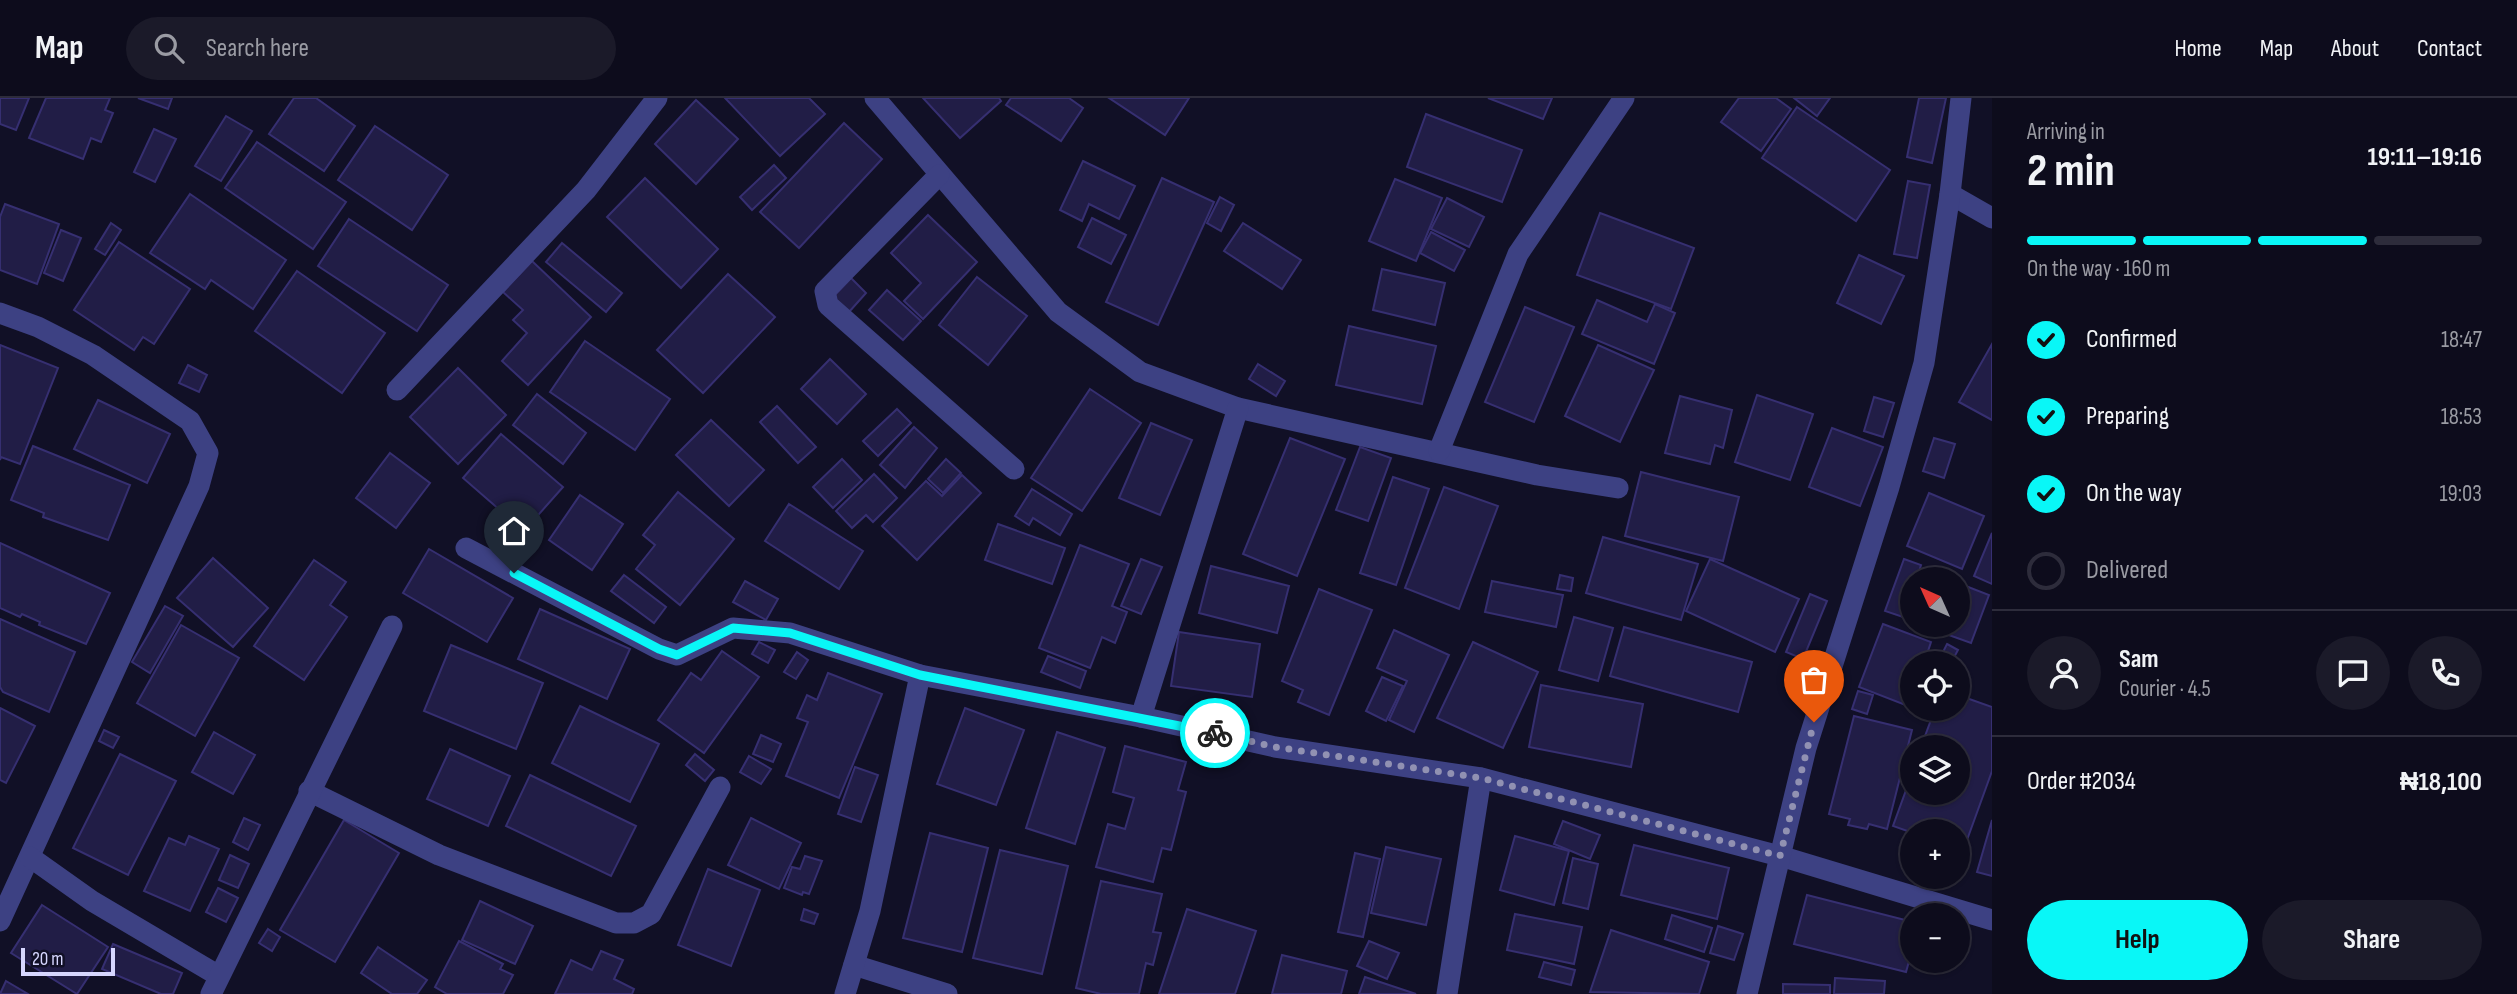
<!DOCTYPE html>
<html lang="en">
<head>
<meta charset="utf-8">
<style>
  body { margin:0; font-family:"Sofia Sans Condensed",sans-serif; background:#1b1a29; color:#f1f3f6; height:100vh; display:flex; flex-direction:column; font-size:26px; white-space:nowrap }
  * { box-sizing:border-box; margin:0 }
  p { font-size:23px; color:#9a9ba3 }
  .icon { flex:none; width:38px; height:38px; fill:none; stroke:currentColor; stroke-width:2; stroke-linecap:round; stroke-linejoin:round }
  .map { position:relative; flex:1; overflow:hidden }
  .side { display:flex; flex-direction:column; background:#0d0c1c; width:525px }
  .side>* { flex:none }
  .needle { width:46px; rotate:315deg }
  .fabs { position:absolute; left:1900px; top:469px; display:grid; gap:14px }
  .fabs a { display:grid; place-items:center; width:70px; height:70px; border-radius:50%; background:#0d0c1c; box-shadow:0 2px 5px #0004,0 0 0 2px #2d2c3b; font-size:35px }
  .scale { position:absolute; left:21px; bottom:18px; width:94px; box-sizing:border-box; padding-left:7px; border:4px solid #d6d6fe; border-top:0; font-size:19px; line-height:24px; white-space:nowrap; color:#d6d6fe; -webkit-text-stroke:5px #111026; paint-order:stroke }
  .pin { position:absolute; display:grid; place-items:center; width:60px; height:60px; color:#fff; margin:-72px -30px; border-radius:50% 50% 50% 0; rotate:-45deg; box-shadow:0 0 7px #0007 }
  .pin .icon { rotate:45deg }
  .courier { position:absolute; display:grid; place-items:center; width:70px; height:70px; margin:-35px; border:5px solid #09f7f7; border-radius:50%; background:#fff; color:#222; box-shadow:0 2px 9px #0007 }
  .headline em { font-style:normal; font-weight:700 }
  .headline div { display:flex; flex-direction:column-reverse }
  .headline { display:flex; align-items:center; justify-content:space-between; height:119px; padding:0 35px }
  h1 { font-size:46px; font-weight:700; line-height:52px }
  .bar { display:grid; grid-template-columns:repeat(4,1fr); gap:10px 7px; align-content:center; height:84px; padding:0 35px }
  .bar i { height:9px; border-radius:5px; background:#2d2c3b }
  .bar .active { background:#09f7f7 }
  .bar p { grid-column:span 4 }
  .line { display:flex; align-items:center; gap:18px; padding:0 35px; border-top:2px solid #2d2c3b }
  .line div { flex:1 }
  .round { display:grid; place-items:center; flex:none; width:74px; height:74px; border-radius:37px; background:#1b1a29 }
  ol { padding:0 35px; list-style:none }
  li { display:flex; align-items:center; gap:21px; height:77px }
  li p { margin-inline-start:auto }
  li .icon { padding:7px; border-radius:50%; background:#09f7f7; color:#111; stroke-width:4 }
  li:last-child { color:#9a9ba3 }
  li i { width:38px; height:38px; border:4px solid #2d2c3b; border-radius:50% }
  .primary-button { display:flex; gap:14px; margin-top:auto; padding:14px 35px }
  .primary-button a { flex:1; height:80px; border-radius:42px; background:#09f7f7; color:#111; font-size:28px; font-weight:700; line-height:80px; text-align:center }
  .primary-button a+a { background:#1b1a29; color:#f1f3f6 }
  header { display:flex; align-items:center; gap:42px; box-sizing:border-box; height:98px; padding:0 35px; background:#0d0c1c; border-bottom:2px solid #2d2c3b }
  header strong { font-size:33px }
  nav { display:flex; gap:38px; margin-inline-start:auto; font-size:24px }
  .search { width:490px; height:63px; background:#1b1a29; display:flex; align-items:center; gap:18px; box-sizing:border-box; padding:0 24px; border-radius:38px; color:#9a9ba3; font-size:26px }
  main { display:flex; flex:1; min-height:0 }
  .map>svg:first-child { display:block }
  .building { fill:#211d46; stroke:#362f71; stroke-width:2 }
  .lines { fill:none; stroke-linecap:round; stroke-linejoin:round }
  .street { stroke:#3d4183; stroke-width:21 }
  .done { stroke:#9191b2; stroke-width:7; stroke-dasharray:0 12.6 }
  .route { stroke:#09f7f7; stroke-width:9 }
</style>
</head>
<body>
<header>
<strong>Map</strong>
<div class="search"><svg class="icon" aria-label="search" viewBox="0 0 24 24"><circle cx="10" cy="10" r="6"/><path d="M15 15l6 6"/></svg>Search here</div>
<nav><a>Home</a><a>Map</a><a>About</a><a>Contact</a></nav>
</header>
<main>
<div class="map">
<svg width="1992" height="896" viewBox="0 0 1992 896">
  <rect width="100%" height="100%" fill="#111026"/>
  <!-- building -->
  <g class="building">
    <polygon points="0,0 29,0 16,32 0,26"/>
    <polygon points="46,0 110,0 105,12 113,15 101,44 91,40 83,61 29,40"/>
    <polygon points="138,0 172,0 168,11"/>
    <polygon points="294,0 316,0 355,28 324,73 269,36"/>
    <polygon points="725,0 809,0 825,16 780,58"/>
    <polygon points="923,0 999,0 1001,3 960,40"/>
    <polygon points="1011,0 1069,0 1083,10 1061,43 1006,7"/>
    <polygon points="1109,0 1189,0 1165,37"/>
    <polygon points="1488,0 1552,0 1543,21"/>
    <polygon points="1739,0 1776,0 1791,11 1761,53 1721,24"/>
    <polygon points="1794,0 1830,0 1817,18"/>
    <polygon points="1919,0 1946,0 1932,65 1907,59"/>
    <polygon points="696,2 738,41 696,86 655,46"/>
    <polygon points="1797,9 1890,72 1856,123 1762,60"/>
    <polygon points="1426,16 1522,52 1502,104 1407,69"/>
    <polygon points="226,18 252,33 221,83 195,68"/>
    <polygon points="844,25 882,61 799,150 760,114"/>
    <polygon points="375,28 448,77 412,132 338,82"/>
    <polygon points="154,31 176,41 155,84 134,74"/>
    <polygon points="257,44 346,104 313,151 225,90"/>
    <polygon points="1083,63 1135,88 1119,121 1089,106 1082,123 1060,112"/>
    <polygon points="774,67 786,80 752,112 740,99"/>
    <polygon points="645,80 718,151 681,190 607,119"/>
    <polygon points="1162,80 1214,104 1158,227 1106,204"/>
    <polygon points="1395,81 1442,100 1416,163 1369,143"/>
    <polygon points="1908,83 1930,87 1917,160 1894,156"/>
    <polygon points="190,96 286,162 253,211 211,182 205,191 150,155"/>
    <polygon points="1220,99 1234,107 1221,133 1207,125"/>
    <polygon points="1447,100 1484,119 1469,149 1431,131"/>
    <polygon points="5,106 59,126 37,186 0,172 0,119"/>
    <polygon points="1600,115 1694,150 1671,211 1577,177"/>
    <polygon points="928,117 977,164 923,221 904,203 921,185 891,155"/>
    <polygon points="1092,120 1126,137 1111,166 1078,149"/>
    <polygon points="349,121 448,187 417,233 318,168"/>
    <polygon points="111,125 121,132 105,157 95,151"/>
    <polygon points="1243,125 1301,162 1282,191 1224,153"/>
    <polygon points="61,132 81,140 63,183 44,175"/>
    <polygon points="1431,134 1465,152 1454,173 1420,155"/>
    <polygon points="119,144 190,191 154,246 143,239 134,252 74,212"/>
    <polygon points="562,145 622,195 606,214 546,164"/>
    <polygon points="1859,157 1904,178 1881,226 1837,205"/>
    <polygon points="532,163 591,219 528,287 502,263 527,235 513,222 523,212 503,194"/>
    <polygon points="1382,171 1445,185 1435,227 1373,212"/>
    <polygon points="297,173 385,235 342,295 255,233"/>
    <polygon points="728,176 775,219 703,295 657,252"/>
    <polygon points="977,179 1027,218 988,267 939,227"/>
    <polygon points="851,180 866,195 849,214 833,199"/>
    <polygon points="887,192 921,223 903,242 869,212"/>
    <polygon points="1597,202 1647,224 1655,206 1675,215 1654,266 1582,236"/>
    <polygon points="1525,209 1574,229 1534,324 1485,304"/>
    <polygon points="1349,228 1436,248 1422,306 1336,287"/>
    <polygon points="585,243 670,301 635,352 550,294"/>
    <polygon points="1992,246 1992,322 1959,304"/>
    <polygon points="0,247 58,270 20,366 1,359 0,362"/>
    <polygon points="1598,247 1654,272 1620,344 1565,318"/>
    <polygon points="830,261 866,296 837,326 801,291"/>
    <polygon points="1258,266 1285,283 1276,298 1249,281"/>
    <polygon points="188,267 207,277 199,294 179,285"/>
    <polygon points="458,270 506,317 458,366 410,319"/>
    <polygon points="1090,291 1141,325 1082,413 1031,380"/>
    <polygon points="537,296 586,335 563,366 513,327"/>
    <polygon points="1757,297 1813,316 1790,382 1735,364"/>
    <polygon points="1680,298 1732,312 1723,350 1715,347 1710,366 1665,355"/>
    <polygon points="1874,299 1894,305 1883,339 1864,333"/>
    <polygon points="98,302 170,336 147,385 74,351"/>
    <polygon points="777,308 816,349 798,365 760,324"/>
    <polygon points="897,311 911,325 878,358 863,343"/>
    <polygon points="711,322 764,372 729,408 676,357"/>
    <polygon points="1151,325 1192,342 1160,417 1119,400"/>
    <polygon points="914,329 937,350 905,390 880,367"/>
    <polygon points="1832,330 1883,349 1860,408 1809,389"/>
    <polygon points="501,336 563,389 524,433 463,380"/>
    <polygon points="1290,340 1345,361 1297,478 1243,456"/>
    <polygon points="1934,340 1955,346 1944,380 1923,373"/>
    <polygon points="33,348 130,387 108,442 43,419 44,415 11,402"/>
    <polygon points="1360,349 1391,360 1368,423 1336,412"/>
    <polygon points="390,355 430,385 396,430 356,400"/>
    <polygon points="842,361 862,382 833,410 813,389"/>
    <polygon points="946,361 961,375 943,395 928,381"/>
    <polygon points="1641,374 1739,399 1723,463 1625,438"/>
    <polygon points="874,376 897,400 873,424 866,417 852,430 836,413"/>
    <polygon points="962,377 981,395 917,462 882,428 926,383 942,398"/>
    <polygon points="1393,379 1429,391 1396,487 1360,475"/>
    <polygon points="1444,389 1498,408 1459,511 1405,490"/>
    <polygon points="1032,391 1072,416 1060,437 1033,420 1029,427 1015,418"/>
    <polygon points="678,394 734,441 680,507 636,471 655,447 643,437"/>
    <polygon points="1929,395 1984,418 1962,471 1907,448"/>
    <polygon points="580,397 623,426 592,472 549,442"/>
    <polygon points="789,406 863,453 839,491 765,443"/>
    <polygon points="998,426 1065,450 1052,486 985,462"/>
    <polygon points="1992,435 1992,486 1974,478"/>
    <polygon points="1603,439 1698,466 1681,522 1586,495"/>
    <polygon points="0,445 110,495 86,546 39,527 40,524 22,516 20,519 0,510"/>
    <polygon points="1080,447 1129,466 1112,508 1127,514 1115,545 1102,539 1090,570 1039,550"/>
    <polygon points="429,451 513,500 487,544 403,495"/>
    <polygon points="213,460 268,510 233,549 177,500"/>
    <polygon points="1141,461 1162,469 1141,516 1121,508"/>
    <polygon points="1710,461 1799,501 1775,554 1686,513"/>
    <polygon points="1904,461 1921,467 1917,480 1920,481 1913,481 1913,501 1906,520 1885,513"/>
    <polygon points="314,462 346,484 330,507 347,519 304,582 254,548"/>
    <polygon points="1211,468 1289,488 1277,535 1199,515"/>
    <polygon points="1925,472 1949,481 1921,481"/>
    <polygon points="624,477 666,509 654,525 611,493"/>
    <polygon points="1560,477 1573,480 1571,493 1557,491"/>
    <polygon points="745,483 778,501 766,522 733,504"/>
    <polygon points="1492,483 1563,497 1556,529 1485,514"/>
    <polygon points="1958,485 1989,497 1971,545 1921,527 1958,527"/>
    <polygon points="1319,491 1372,512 1329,617 1298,604 1303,592 1282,583"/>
    <polygon points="1810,496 1827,503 1803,561 1786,554"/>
    <polygon points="165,508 183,518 150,575 132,564"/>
    <polygon points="540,511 630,551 607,601 518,561"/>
    <polygon points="1574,519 1613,530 1598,583 1559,572"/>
    <polygon points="0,521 75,554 49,614 3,594 0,589"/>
    <polygon points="1883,526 1931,544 1924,565 1913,565 1913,594 1908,608 1859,589"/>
    <polygon points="181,527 239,560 195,638 137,605"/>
    <polygon points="1624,529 1752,564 1738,614 1610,578"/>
    <polygon points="1394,532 1449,557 1414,634 1389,622 1407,583 1377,570"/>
    <polygon points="1179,534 1260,546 1252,599 1171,588"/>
    <polygon points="759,544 775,552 768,565 752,556"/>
    <polygon points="1473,544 1538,574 1503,650 1437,620"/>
    <polygon points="1947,546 1958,552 1951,565 1940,560"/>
    <polygon points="451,547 543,585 516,651 424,613"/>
    <polygon points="722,553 759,579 704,655 658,622 691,575 701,582"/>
    <polygon points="797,554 808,562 796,581 784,574"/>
    <polygon points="1048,558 1086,573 1080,590 1041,574"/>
    <polygon points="828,575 882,596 839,700 786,678 808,624 797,620 807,597 817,602"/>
    <polygon points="1382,579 1403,588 1386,623 1366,613"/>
    <polygon points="1541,587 1643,606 1631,669 1529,649"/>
    <polygon points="1858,593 1873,597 1867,616 1852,611"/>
    <polygon points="1958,597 1992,609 1992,673 1963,753 1958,751 1958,733 1913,735 1893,728 1913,673 1913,695 1958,695 1958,649 1921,649 1935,611 1958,611"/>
    <polygon points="580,608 659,646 630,704 552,665"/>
    <polygon points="0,610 35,628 6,685 0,682"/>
    <polygon points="965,610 1024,632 996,707 937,686"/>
    <polygon points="1854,618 1912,632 1887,731 1869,726 1867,731 1848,727 1850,721 1829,716"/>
    <polygon points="104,632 119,639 113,650 99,643"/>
    <polygon points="214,634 255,657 233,696 192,674"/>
    <polygon points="1057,634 1105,650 1075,746 1026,730"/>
    <polygon points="761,637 781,646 773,664 753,656"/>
    <polygon points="1125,648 1186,664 1178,692 1186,694 1171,752 1162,750 1153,784 1096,769 1108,726 1125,731 1134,700 1113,694"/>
    <polygon points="450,651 510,678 488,728 427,701"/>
    <polygon points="120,656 176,683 128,777 73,750"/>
    <polygon points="695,656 714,672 705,683 686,667"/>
    <polygon points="749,658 771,671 761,686 740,674"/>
    <polygon points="855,669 878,677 861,724 838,716"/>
    <polygon points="530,677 636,728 611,778 506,728"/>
    <polygon points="244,720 260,727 248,752 233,744"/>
    <polygon points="751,720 801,745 779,791 728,767"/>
    <polygon points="344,722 399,755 335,864 280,832"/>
    <polygon points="1992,722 1992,778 1977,774"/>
    <polygon points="1563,723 1600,737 1590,761 1554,746"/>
    <polygon points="930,735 988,750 962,854 903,840"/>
    <polygon points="189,738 219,751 190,813 144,793 169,740 185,747"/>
    <polygon points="1515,738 1569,753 1554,807 1500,792"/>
    <polygon points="1634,747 1729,770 1717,821 1621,797"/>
    <polygon points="1386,749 1441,761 1426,827 1371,815"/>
    <polygon points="1000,752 1068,768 1042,876 973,860"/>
    <polygon points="1355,755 1380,761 1363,839 1338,834"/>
    <polygon points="230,757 249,766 238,790 219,782"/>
    <polygon points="805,758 822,763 809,796 803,794 802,797 784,790 792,769 800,771"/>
    <polygon points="1573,760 1598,766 1588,811 1563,805"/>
    <polygon points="708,771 760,792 731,868 678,847"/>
    <polygon points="1101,783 1162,796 1153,834 1161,835 1153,867 1146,865 1139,896 1101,896 1076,890"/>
    <polygon points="218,790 238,800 226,824 206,814"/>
    <polygon points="1807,797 1913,824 1913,849 1906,874 1794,846"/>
    <polygon points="480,803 533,828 515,866 462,842"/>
    <polygon points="42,807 108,849 77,896 11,855"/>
    <polygon points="804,811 818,816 814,826 801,822"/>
    <polygon points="1187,811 1256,833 1235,896 1159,896"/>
    <polygon points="1515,816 1582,829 1574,866 1507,852"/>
    <polygon points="1672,817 1712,830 1704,854 1665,841"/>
    <polygon points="1718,828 1743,836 1734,862 1710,855"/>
    <polygon points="268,831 280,839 272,853 259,845"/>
    <polygon points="1611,832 1709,864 1699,896 1590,894"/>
    <polygon points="459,843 503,866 500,871 513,877 503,896 447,896 435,889"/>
    <polygon points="1369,843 1399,855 1387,881 1357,868"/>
    <polygon points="113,846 182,875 173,896 161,896 102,871"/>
    <polygon points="378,849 427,882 417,896 392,896 361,875"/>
    <polygon points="601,853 623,862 614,881 634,891 632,896 555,896 571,862 592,872"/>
    <polygon points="1282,857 1347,873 1341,896 1272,896"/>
    <polygon points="1544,864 1575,872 1571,887 1539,879"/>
    <polygon points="1365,879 1416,896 1359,896"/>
    <polygon points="1835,880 1885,883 1884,896 1834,896"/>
    <polygon points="6,883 28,896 0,896"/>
    <polygon points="1783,886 1830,887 1830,896 1783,896"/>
  </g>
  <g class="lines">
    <!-- street -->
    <g class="street">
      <polyline points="875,0 1058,214 1140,274 1238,310 1537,377 1618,390"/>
      <polyline points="939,77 825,193 828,207 1014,371"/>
      <polyline points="1950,96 1992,120"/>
      <polyline points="0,215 38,229 93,257 190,323 208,355 199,388 0,823"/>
      <polyline points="397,292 586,92 657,0"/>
      <polyline points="1439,353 1518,156 1624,0"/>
      <polyline points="466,450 659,551 677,557 733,530 790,535 920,577 1141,619 1275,649 1481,680 1780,758 1992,822"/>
      <polyline points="1141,619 1238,310"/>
      <polyline points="309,693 439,757 616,825 634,825 651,816 720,689"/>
      <polyline points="30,759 92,803 219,878"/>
      <polyline points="854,867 947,896"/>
      <polyline points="211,896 392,528"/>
      <polyline points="845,896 870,813 920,577"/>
      <polyline points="1447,896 1481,680"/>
      <polyline points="1747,896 1806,650 1889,389 1924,265 1950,96 1961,0"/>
    </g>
  </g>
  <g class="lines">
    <!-- done -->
    <polyline class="done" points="1215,635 1275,649 1481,680 1780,758 1814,624"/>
    <!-- route -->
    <polyline class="route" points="514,475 659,551 677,557 733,530 790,535 920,577 1215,635"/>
  </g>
</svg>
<div class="fabs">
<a><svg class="needle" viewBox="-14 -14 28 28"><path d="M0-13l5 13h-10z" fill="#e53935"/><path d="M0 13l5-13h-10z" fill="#9a9ba3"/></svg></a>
<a><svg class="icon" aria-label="locate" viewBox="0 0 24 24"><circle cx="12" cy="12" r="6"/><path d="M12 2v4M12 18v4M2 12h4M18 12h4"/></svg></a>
<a><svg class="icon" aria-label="layers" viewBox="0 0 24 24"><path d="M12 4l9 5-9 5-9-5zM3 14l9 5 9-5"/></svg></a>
<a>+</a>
<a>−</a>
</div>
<div class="scale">20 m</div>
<div class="pin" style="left:1814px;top:624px;background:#ea580c"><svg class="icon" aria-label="bag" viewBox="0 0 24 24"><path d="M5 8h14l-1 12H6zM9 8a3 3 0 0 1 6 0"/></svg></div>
<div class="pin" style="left:514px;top:475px;background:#1f2937"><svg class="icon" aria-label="home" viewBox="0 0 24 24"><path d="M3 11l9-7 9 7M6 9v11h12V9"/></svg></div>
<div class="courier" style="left:1215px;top:635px"><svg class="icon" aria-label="bike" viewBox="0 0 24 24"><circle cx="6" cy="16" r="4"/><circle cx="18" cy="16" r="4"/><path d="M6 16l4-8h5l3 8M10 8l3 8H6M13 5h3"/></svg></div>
</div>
<section class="side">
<div class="headline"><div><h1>2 min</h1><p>Arriving in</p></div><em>19:11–19:16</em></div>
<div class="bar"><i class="active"></i><i class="active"></i><i class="active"></i><i></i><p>On the way · 160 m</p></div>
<ol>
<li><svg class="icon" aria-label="check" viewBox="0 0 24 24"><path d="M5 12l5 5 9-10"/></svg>Confirmed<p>18:47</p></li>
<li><svg class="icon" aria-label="check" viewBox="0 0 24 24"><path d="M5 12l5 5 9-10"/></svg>Preparing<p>18:53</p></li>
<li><svg class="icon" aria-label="check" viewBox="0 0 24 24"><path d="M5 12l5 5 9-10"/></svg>On the way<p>19:03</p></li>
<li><i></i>Delivered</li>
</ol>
<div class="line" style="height:126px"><a class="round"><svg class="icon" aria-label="person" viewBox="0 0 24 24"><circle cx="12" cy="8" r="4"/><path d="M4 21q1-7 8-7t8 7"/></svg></a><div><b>Sam</b><p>Courier · 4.5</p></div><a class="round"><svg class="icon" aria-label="chat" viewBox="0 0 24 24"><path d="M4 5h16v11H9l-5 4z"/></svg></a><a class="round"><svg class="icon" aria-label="phone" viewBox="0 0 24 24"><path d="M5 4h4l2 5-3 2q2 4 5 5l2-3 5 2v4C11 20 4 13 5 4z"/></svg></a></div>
<div class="line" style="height:91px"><div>Order #2034</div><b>₦18,100</b></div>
<div class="primary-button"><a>Help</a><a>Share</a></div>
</section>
</main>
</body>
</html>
